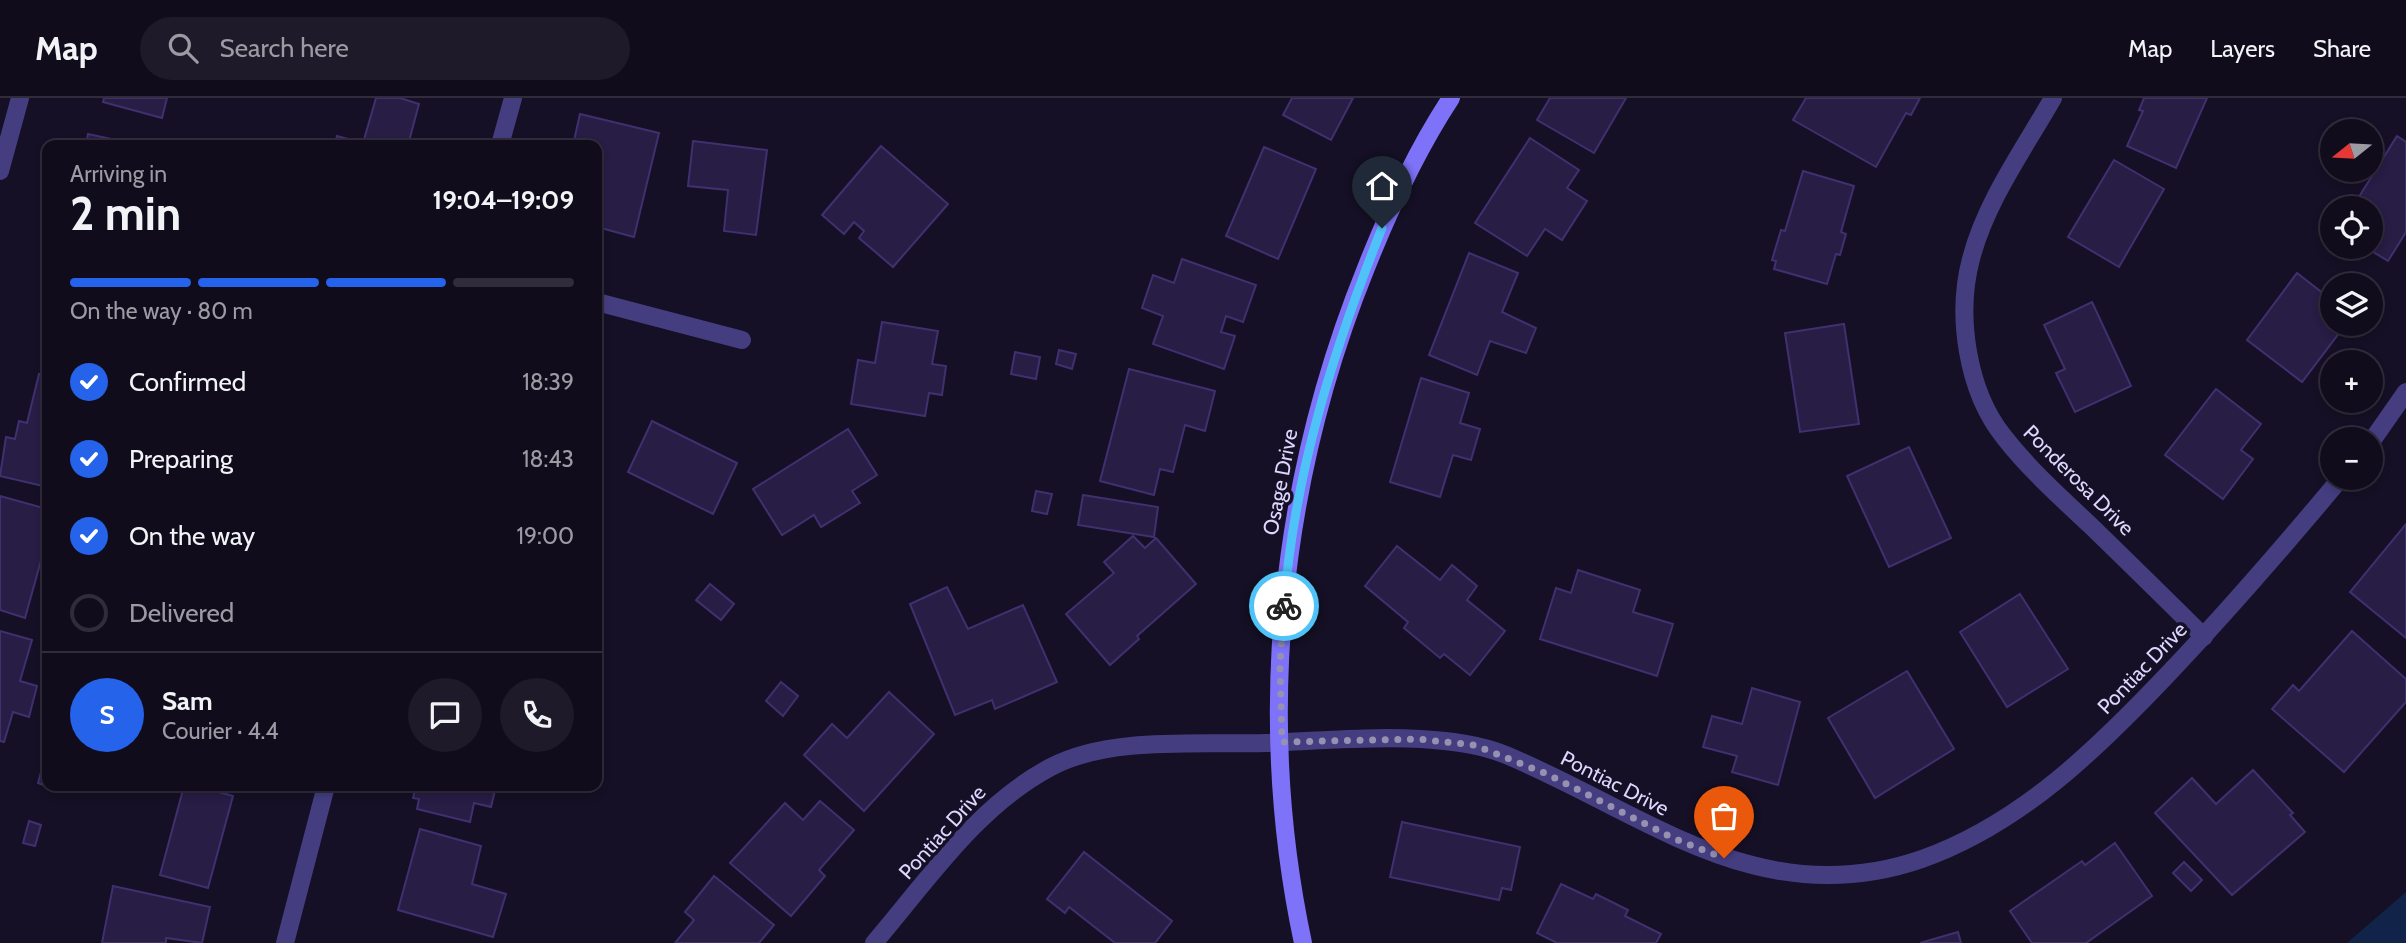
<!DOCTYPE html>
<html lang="en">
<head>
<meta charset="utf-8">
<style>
  body { margin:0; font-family:Cabin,sans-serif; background:#1e1a29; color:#f1f3f6; height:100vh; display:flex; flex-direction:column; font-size:26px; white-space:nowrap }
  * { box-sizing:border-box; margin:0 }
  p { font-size:23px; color:#9c9ba3 }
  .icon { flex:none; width:38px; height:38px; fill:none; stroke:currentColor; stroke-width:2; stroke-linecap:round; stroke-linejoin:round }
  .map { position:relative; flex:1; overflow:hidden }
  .sheet { position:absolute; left:42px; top:42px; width:560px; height:651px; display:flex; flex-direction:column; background:#100c1c; border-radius:14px; box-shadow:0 4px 10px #0003,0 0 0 2px #302c3b }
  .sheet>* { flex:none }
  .needle { width:46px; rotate:252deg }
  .controls { position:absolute; left:2320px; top:21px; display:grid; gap:14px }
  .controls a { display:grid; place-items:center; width:63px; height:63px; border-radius:50%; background:#100c1c; box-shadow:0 4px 10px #0003,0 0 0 2px #302c3b; font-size:35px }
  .pin { position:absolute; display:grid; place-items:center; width:60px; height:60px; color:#fff; margin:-72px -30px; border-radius:50% 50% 50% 0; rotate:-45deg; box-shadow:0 0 7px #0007 }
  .pin .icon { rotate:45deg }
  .courier { position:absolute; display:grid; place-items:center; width:70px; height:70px; margin:-35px; border:5px solid #4fc3f7; border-radius:50%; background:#fff; color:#222; box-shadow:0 2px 9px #0007 }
  .head em { font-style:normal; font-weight:800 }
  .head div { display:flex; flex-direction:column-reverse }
  .head { display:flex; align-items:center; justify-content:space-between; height:119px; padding:0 28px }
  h1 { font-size:46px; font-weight:800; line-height:52px }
  .bar { display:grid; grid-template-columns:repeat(4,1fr); gap:10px 7px; align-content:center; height:84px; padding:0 28px }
  .bar i { height:9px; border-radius:5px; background:#302c3b }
  .bar .on { background:#2563eb }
  .bar p { grid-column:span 4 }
  .line { display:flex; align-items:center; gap:18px; padding:0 28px; border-top:2px solid #302c3b }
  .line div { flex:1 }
  .round { display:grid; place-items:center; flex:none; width:74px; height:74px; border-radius:37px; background:#1e1a29 }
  ol { padding:0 28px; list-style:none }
  li { display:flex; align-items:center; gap:21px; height:77px }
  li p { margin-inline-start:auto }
  li .icon { padding:7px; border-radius:50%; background:#2563eb; color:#fff; stroke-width:4 }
  li:last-child { color:#9c9ba3 }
  li i { width:38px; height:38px; border:4px solid #302c3b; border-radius:50% }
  header { display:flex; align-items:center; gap:42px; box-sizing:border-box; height:98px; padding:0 35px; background:#100c1c; border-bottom:2px solid #302c3b }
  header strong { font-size:33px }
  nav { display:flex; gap:38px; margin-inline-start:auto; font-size:24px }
  .search { width:490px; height:63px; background:#1e1a29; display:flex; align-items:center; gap:18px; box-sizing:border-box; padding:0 24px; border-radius:38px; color:#9c9ba3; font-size:26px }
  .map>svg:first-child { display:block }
  .water { fill:#112348 }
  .building { fill:#271d45; stroke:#403070; stroke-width:2 }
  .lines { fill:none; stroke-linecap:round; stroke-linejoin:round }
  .street { stroke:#443e81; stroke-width:18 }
  .secondary { stroke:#7d72f8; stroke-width:18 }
  .done { stroke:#9791b1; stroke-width:7; stroke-dasharray:0 12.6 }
  .route { stroke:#4fc3f7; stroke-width:9 }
  .labels { text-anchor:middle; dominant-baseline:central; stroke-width:7; stroke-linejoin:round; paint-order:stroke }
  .street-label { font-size:21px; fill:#ddd6fd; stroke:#151025 }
</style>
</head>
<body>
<header>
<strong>Map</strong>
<div class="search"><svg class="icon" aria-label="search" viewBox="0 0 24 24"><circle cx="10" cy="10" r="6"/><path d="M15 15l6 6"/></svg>Search here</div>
<nav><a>Map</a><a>Layers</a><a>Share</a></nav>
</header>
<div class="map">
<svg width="2406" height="845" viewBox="0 0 2406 845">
  <rect width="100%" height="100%" fill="#151025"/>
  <!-- water -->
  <polygon class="water" points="2406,794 2406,845 2347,845"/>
  <!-- building -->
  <g class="building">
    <polygon points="104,0 167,0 162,20 103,4"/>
    <polygon points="376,0 400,0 419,6 408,47 335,47 337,38 363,45"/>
    <polygon points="1292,0 1353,0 1331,42 1283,17"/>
    <polygon points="1550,0 1626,0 1594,55 1537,22"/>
    <polygon points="1806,0 1920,0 1911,17 1906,15 1876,69 1793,22"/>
    <polygon points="2144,0 2207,0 2176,70 2127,48 2143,13 2139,12"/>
    <polygon points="580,16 659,35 634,139 597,129 597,47 573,47"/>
    <polygon points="88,36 139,47 86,47"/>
    <polygon points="2397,38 2406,44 2406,134 2388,163 2365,149 2371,149 2371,110 2352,110"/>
    <polygon points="1530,40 1579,72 1567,90 1587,103 1562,142 1545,131 1527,158 1475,125"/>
    <polygon points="693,43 767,52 756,137 724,133 728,92 688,88"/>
    <polygon points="881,48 948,106 893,169 859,140 864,133 854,124 844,136 822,117"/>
    <polygon points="1264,49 1316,71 1278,161 1226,138"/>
    <polygon points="2114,62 2164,91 2119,169 2068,139"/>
    <polygon points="1803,73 1854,88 1841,134 1846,136 1840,157 1836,156 1827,186 1774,171 1776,163 1772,162 1781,132 1785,133"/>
    <polygon points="1469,155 1518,175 1502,214 1536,230 1526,255 1490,243 1477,277 1429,257"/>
    <polygon points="1182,161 1256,187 1243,224 1226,218 1221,234 1235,238 1224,271 1153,246 1163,218 1142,210 1153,177 1174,185"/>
    <polygon points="2297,175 2333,203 2333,226 2346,226 2302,284 2247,242"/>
    <polygon points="2092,204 2131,288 2075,314 2056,275 2065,271 2044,227"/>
    <polygon points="882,224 938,233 932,266 946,268 942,297 929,295 925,318 851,306 858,262 875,265"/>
    <polygon points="1844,226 1859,326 1800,334 1785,235"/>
    <polygon points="1059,252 1076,256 1072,271 1056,266"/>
    <polygon points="1015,254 1040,259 1036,281 1011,276"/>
    <polygon points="1129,271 1215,293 1205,333 1185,327 1173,374 1160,371 1154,397 1100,383"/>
    <polygon points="39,276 47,278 47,389 0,378 6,339 15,341 19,323 27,325"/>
    <polygon points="1421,280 1469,295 1460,325 1480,331 1471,362 1453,357 1440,399 1390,384"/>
    <polygon points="2216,291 2261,326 2241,352 2253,361 2223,401 2165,357"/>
    <polygon points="652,323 737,365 713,416 628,374"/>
    <polygon points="848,331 877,377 852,393 860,405 821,429 814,417 782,437 753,391"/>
    <polygon points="1909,349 1951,440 1889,469 1847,378"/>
    <polygon points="1036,393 1052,396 1047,416 1032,413"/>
    <polygon points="1083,397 1158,409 1154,439 1078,427"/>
    <polygon points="0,398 47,411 47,441 25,520 0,512"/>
    <polygon points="2406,426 2406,540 2350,494"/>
    <polygon points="1133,438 1145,450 1156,440 1196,486 1137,538 1139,541 1110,567 1066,516 1114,475 1104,464"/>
    <polygon points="1397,448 1440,482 1452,467 1477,488 1467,502 1505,533 1470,577 1444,556 1440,560 1404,530 1408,524 1365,488"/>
    <polygon points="1578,472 1640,492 1633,514 1673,526 1657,578 1540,541 1556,490 1571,495"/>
    <polygon points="710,486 734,506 721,522 696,502"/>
    <polygon points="947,489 968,531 1023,507 1057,584 995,611 992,602 955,617 910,506"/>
    <polygon points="2020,496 2068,571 2007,609 1960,534"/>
    <polygon points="0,533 32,542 20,583 37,588 29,619 13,614 4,644 0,643"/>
    <polygon points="2352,533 2406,581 2406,604 2344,674 2272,611 2293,587 2299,593"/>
    <polygon points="1907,573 1954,651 1875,700 1828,620"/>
    <polygon points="781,584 798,598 783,618 766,603"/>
    <polygon points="1752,590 1800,604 1778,687 1732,674 1737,658 1703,649 1712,618 1742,626"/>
    <polygon points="889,594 934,636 864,713 804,657 832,626 847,640"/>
    <polygon points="43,667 47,668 47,688 56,688 55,691 38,685"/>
    <polygon points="2253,672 2293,715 2290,717 2305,734 2232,797 2155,715 2192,680 2216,706"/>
    <polygon points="184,688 197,688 233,698 208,790 160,777"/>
    <polygon points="416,688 496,688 491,709 474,705 470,724 417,711 419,701 413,700"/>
    <polygon points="820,703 854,732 819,772 825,778 791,818 730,765 785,705 803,722"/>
    <polygon points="29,723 41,727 35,748 23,745"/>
    <polygon points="1402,724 1520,749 1511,792 1502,790 1499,802 1390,779"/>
    <polygon points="420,731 481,748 472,786 506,796 493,839 398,812"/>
    <polygon points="2115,745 2152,798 2086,845 2032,845 2010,813 2082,763 2085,767"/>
    <polygon points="1084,754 1172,823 1155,845 1115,845 1069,809 1065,815 1047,801"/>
    <polygon points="2184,764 2202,782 2191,793 2173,775"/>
    <polygon points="714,778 774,827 759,845 675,845 694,822 685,814"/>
    <polygon points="1561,786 1593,801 1596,796 1628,812 1625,818 1661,836 1656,845 1557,845 1537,835"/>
    <polygon points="113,788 210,809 202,845 166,840 166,845 102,845"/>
    <polygon points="1958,834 1961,845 1920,845"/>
  </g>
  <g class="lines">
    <!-- street -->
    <g class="street">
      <path d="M2053 0C2024 51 1986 103 1971 161 1956 217 1967 293 2004 339 2029 371 2060 399 2090 427 2128 464 2166 501 2204 539"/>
      <polyline points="500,47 513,0"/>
      <polyline points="0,73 20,0"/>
      <polyline points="597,204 742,242"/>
      <polyline points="2371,344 2406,294"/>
      <polyline points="285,845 326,688"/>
      <path d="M874 845C928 782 977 708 1051 669 1109 638 1200 647 1265 645 1316 643 1370 638 1421 641 1450 643 1479 646 1506 657 1645 715 1760 817 1922 761 2021 726 2098 650 2169 575 2229 512 2285 447 2341 380"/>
    </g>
    <!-- secondary -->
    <path class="secondary" d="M1303 845C1255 620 1280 383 1366 170 1389 112 1416 53 1451 0"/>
  </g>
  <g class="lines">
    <!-- done -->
    <polyline class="done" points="1284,508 1280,567 1282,644 1418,641 1474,647 1547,676 1675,741 1724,760"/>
    <!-- route -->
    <path class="route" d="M1284 508C1294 376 1333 253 1382 130"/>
  </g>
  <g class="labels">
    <!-- street labels -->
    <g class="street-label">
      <text transform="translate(2079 382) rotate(45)">Ponderosa Drive</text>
      <text transform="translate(1280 384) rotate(-79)">Osage Drive</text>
      <text transform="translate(2142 570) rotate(-46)">Pontiac Drive</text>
      <text transform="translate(1615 685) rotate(27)">Pontiac Drive</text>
      <text transform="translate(942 734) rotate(-48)">Pontiac Drive</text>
    </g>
  </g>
</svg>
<div class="controls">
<a><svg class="needle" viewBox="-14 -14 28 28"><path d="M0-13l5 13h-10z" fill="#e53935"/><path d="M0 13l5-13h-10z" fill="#9c9ba3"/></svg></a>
<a><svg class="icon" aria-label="locate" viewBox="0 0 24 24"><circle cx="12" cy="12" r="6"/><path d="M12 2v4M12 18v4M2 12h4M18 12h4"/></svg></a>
<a><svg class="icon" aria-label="layers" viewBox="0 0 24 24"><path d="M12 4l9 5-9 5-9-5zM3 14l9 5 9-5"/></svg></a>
<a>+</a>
<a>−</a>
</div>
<div class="pin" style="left:1724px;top:760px;background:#ea580c"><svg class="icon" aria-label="bag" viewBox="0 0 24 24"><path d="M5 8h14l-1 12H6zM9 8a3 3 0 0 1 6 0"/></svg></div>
<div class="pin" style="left:1382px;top:130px;background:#1f2937"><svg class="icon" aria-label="home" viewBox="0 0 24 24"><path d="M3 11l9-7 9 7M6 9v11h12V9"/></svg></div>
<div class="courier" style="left:1284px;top:508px"><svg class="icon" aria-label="bike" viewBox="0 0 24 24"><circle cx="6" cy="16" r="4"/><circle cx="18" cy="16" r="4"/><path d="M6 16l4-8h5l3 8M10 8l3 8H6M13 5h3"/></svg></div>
<section class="sheet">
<div class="head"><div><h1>2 min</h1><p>Arriving in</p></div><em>19:04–19:09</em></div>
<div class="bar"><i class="on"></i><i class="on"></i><i class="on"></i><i></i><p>On the way · 80 m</p></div>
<ol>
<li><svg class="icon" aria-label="check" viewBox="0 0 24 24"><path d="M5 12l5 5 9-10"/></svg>Confirmed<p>18:39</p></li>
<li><svg class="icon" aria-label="check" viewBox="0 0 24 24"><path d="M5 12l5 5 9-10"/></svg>Preparing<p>18:43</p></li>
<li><svg class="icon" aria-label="check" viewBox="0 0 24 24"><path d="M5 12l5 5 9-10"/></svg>On the way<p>19:00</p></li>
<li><i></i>Delivered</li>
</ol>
<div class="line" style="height:126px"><b class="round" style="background:#2563eb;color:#fff">S</b><div><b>Sam</b><p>Courier · 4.4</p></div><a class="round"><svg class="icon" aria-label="chat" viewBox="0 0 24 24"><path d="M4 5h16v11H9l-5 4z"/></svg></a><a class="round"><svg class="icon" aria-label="phone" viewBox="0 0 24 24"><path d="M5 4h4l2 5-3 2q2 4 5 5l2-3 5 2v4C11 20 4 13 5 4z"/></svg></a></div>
</section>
</div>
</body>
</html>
